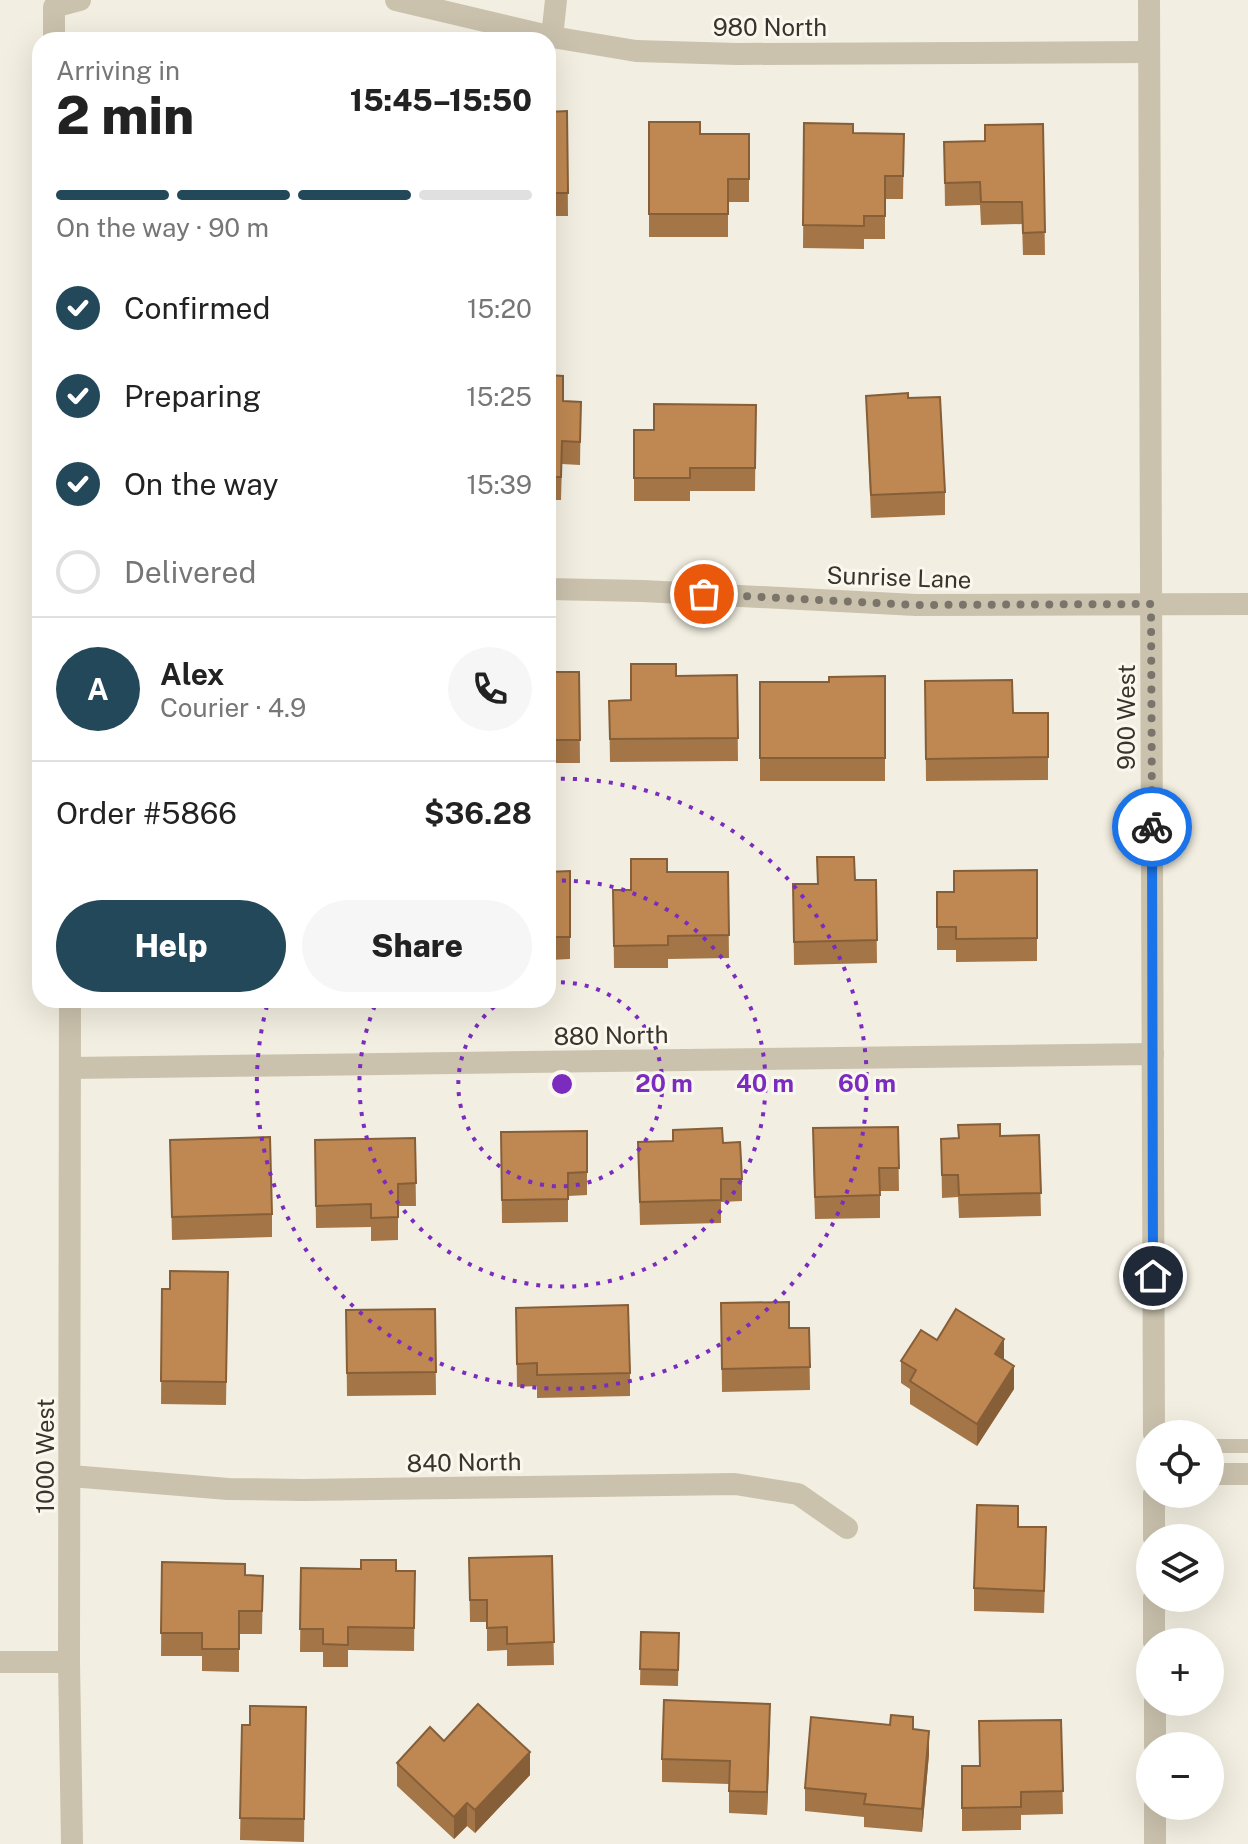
<!DOCTYPE html>
<html lang="en">
<head>
<meta charset="utf-8">
<style>
  body { margin:0; font-family:"Public Sans",sans-serif; background:#f6f6f6; color:#222; height:100vh; display:flex; flex-direction:column; font-size:30px; white-space:nowrap }
  * { box-sizing:border-box; margin:0 }
  p { font-size:26px; color:#767676 }
  .icon { flex:none; width:44px; height:44px; fill:none; stroke:currentColor; stroke-width:2; stroke-linecap:round; stroke-linejoin:round }
  .map { position:relative; flex:1; overflow:hidden }
  .details { position:absolute; left:32px; top:32px; width:524px; height:976px; display:flex; flex-direction:column; background:#fff; border-radius:24px; box-shadow:0 8px 32px #0002 }
  .details>* { flex:none }
  .fabs { position:absolute; left:1136px; top:1420px; display:grid; gap:16px }
  .fabs a { display:grid; place-items:center; width:88px; height:88px; border-radius:50%; background:#fff; box-shadow:0 8px 32px #0002; font-size:40px }
  .pin { position:absolute; display:grid; place-items:center; width:68px; height:68px; color:#fff; margin:-34px; border:4px solid #fff; border-radius:50%; box-shadow:0 2px 8px #0007 }
  .courier { position:absolute; display:grid; place-items:center; width:80px; height:80px; margin:-40px; border:6px solid #1a73e8; border-radius:50%; background:#fff; color:#222; box-shadow:0 2px 10px #0007 }
  .overview em { font-style:normal; font-weight:800 }
  .overview div { display:flex; flex-direction:column-reverse }
  .overview { display:flex; align-items:center; justify-content:space-between; height:136px; padding:0 24px }
  h1 { font-size:52px; font-weight:800; line-height:60px }
  .bar { display:grid; grid-template-columns:repeat(4,1fr); gap:12px 8px; align-content:center; height:96px; padding:0 24px }
  .bar i { height:10px; border-radius:6px; background:#e0e0e0 }
  .bar .current { background:#234859 }
  .bar p { grid-column:span 4 }
  .line { display:flex; align-items:center; gap:20px; padding:0 24px; border-top:2px solid #e0e0e0 }
  .line div { flex:1 }
  .round { display:grid; place-items:center; flex:none; width:84px; height:84px; border-radius:42px; background:#f6f6f6 }
  ol { padding:0 24px; list-style:none }
  li { display:flex; align-items:center; gap:24px; height:88px }
  li p { margin-inline-start:auto }
  li .icon { padding:8px; border-radius:50%; background:#234859; color:#fff; stroke-width:4 }
  li:last-child { color:#767676 }
  li i { width:44px; height:44px; border:4px solid #e0e0e0; border-radius:50% }
  .cta { display:flex; gap:16px; margin-top:auto; padding:16px 24px }
  .cta a { flex:1; height:92px; border-radius:48px; background:#234859; color:#fff; font-size:32px; font-weight:800; line-height:92px; text-align:center }
  .cta a+a { background:#f6f6f6; color:#222 }
  .map>svg:first-child { display:block }
  .lines { fill:none; stroke-linecap:round; stroke-linejoin:round }
  .service { stroke:#cac2ad; stroke-width:14 }
  .minor { stroke:#cac2ad; stroke-width:22 }
  .tertiary { stroke:#cac2ad; stroke-width:22 }
  .wall { fill:#a47547 }
  .shaded-wall { fill:#865f39 }
  .building { fill:#bf8852; stroke:#865f39; stroke-width:2 }
  .done { stroke:#7a746b; stroke-width:8; stroke-dasharray:0 14.4 }
  .route { stroke:#1a73e8; stroke-width:10 }
  .ring { fill:none; stroke:#7b2cbf; stroke-width:4; stroke-dasharray:4 8 }
  .labels { text-anchor:middle; dominant-baseline:central; stroke-width:6; stroke-linejoin:round; paint-order:stroke }
  .street-label { font-size:24px; fill:#39332b; stroke:#faf7ee }
  .centre { fill:#7b2cbf; stroke:#faf7ee; stroke-width:4 }
  .ring-label { font-size:24px; text-anchor:middle; font-weight:bold; fill:#7b2cbf; stroke:#faf7ee; stroke-width:6; stroke-linejoin:round; paint-order:stroke }
</style>
</head>
<body>
<div class="map">
<svg width="1248" height="1844" viewBox="0 0 1248 1844">
  <rect width="100%" height="100%" fill="#f2eee1"/>
  <g class="lines">
    <!-- service -->
    <polyline class="service" points="1210,1446 1248,1446"/>
    <!-- minor -->
    <g class="minor">
      <polyline points="396,0 552,37 636,51 737,54 1149,52"/>
      <polyline points="552,37 556,0"/>
      <polyline points="54,40 54,7 80,0"/>
      <polyline points="548,589 643,591 916,605 1248,604"/>
      <polyline points="70,1000 69,1662 72,1844"/>
      <polyline points="71,1068 1153,1054"/>
      <polyline points="1210,1474 1248,1474"/>
      <polyline points="71,1476 228,1489 303,1490 735,1484 798,1494 847,1528"/>
      <polyline points="0,1662 69,1662"/>
    </g>
    <!-- tertiary -->
    <g class="tertiary">
      <polyline points="1149,0 1154,1434"/>
      <polyline points="1154,1494 1154,1538"/>
      <polyline points="1154,1598 1154,1642"/>
      <polyline points="1155,1702 1155,1746"/>
      <polyline points="1155,1806 1155,1844"/>
    </g>
  </g>
  <!-- wall -->
  <g class="wall">
    <polygon points="567,111 568,216 548,216 548,112"/>
    <polygon points="649,122 700,134 749,134 749,202 728,202 728,237 649,237"/>
    <polygon points="804,123 853,133 904,134 903,199 885,199 885,239 864,239 864,249 803,248"/>
    <polygon points="1043,124 1045,255 1023,255 1022,224 981,225 980,205 945,206 944,142 985,141"/>
    <polygon points="548,375 563,401 581,402 580,465 562,464 561,500 548,500"/>
    <polygon points="866,396 908,398 945,492 945,515 871,518"/>
    <polygon points="756,405 755,491 690,491 690,501 634,501 634,430 654,430"/>
    <polygon points="548,672 579,672 580,763 548,763"/>
    <polygon points="737,675 738,761 610,762 609,701 631,700 676,676"/>
    <polygon points="885,676 885,781 760,781 760,682 829,682"/>
    <polygon points="925,681 1013,713 1048,713 1048,780 926,781"/>
    <polygon points="817,857 855,880 876,880 877,963 794,965 793,884 817,884"/>
    <polygon points="1037,870 1037,961 956,962 956,950 937,950 937,892 954,892"/>
    <polygon points="570,871 570,959 548,960 548,872"/>
    <polygon points="667,872 728,872 729,958 668,959 668,968 614,968 613,890 631,890"/>
    <polygon points="898,1127 899,1191 880,1191 880,1218 815,1219 813,1151"/>
    <polygon points="587,1131 587,1195 568,1196 568,1222 502,1223 501,1132"/>
    <polygon points="1039,1135 1041,1216 959,1218 958,1197 942,1198 941,1139"/>
    <polygon points="415,1138 416,1206 398,1206 398,1240 371,1241 371,1227 316,1228 315,1140"/>
    <polygon points="170,1140 272,1214 272,1237 172,1240"/>
    <polygon points="638,1142 723,1143 742,1179 742,1201 721,1202 721,1223 640,1225"/>
    <polygon points="228,1272 226,1405 161,1404 162,1289 170,1289"/>
    <polygon points="721,1303 789,1328 809,1328 810,1390 722,1392"/>
    <polygon points="516,1308 630,1373 630,1396 537,1398 537,1386 517,1387"/>
    <polygon points="435,1309 436,1395 347,1396 346,1310"/>
    <polygon points="937,1340 1004,1360 1014,1389 977,1446 910,1404 910,1389 901,1383 901,1361"/>
    <polygon points="1018,1527 1046,1550 1044,1613 974,1611 974,1588"/>
    <polygon points="552,1556 554,1665 507,1666 507,1650 487,1651 487,1622 470,1622 469,1558"/>
    <polygon points="162,1562 245,1575 263,1576 262,1634 239,1634 239,1672 202,1671 202,1656 161,1656"/>
    <polygon points="301,1568 415,1571 414,1651 348,1650 348,1667 323,1667 323,1652 300,1652"/>
    <polygon points="641,1632 679,1633 678,1686 640,1685"/>
    <polygon points="306,1707 304,1842 240,1840 242,1725 250,1725"/>
    <polygon points="1061,1720 1063,1814 1021,1815 1021,1830 962,1831 962,1766 980,1766"/>
    <polygon points="770,1727 767,1815 729,1813 729,1784 662,1782 662,1759"/>
    <polygon points="913,1729 929,1754 922,1832 864,1827 864,1817 805,1811 805,1788"/>
    <polygon points="444,1741 530,1775 475,1833 467,1826 454,1839 397,1786 397,1763"/>
  </g>
  <!-- shaded-wall -->
  <g class="shaded-wall">
    <polygon points="1004,1339 1004,1362 995,1354"/>
    <polygon points="1014,1366 1014,1389 977,1446 977,1424"/>
    <polygon points="770,1704 770,1727 767,1815 767,1792"/>
    <polygon points="929,1731 929,1754 922,1832 922,1809"/>
    <polygon points="530,1752 530,1775 475,1833 475,1810"/>
    <polygon points="467,1803 467,1826 454,1839 454,1817"/>
  </g>
  <!-- building -->
  <g class="building">
    <polygon points="567,111 568,193 548,193 548,112"/>
    <polygon points="649,122 700,122 700,134 749,134 749,179 728,179 728,214 649,214"/>
    <polygon points="804,123 853,124 853,133 904,134 903,176 885,176 885,216 864,216 864,226 803,225"/>
    <polygon points="1043,124 1045,232 1023,233 1022,202 981,202 980,182 945,183 944,142 985,141 985,125"/>
    <polygon points="548,375 563,376 563,401 581,402 580,442 562,441 561,477 548,477"/>
    <polygon points="908,393 908,398 940,397 945,492 871,495 866,396"/>
    <polygon points="654,404 756,405 755,468 690,468 690,478 634,478 634,430 654,430"/>
    <polygon points="631,664 676,664 676,676 737,675 738,738 610,739 609,701 631,700"/>
    <polygon points="548,672 579,672 580,740 548,740"/>
    <polygon points="885,676 885,758 760,758 760,682 829,682 829,677"/>
    <polygon points="1012,680 1013,713 1048,713 1048,757 926,759 925,681"/>
    <polygon points="817,857 854,857 855,880 876,880 877,940 794,942 793,884 818,884"/>
    <polygon points="631,859 667,859 667,872 728,872 729,935 668,936 668,945 614,946 613,890 631,890"/>
    <polygon points="1037,870 1037,938 956,939 956,927 937,927 937,892 954,892 954,871"/>
    <polygon points="570,871 570,937 548,937 548,872"/>
    <polygon points="1000,1124 1000,1136 1039,1135 1041,1193 959,1195 958,1175 942,1175 941,1139 959,1138 958,1125"/>
    <polygon points="898,1127 899,1168 879,1168 880,1195 815,1197 813,1128"/>
    <polygon points="722,1128 723,1143 740,1142 742,1179 721,1179 721,1200 640,1202 638,1142 673,1141 673,1130"/>
    <polygon points="587,1131 587,1172 568,1173 568,1199 502,1200 501,1132"/>
    <polygon points="270,1137 272,1214 172,1217 170,1140"/>
    <polygon points="415,1138 416,1183 398,1184 398,1217 371,1218 371,1204 316,1206 315,1140"/>
    <polygon points="170,1271 228,1272 226,1382 161,1381 162,1289 170,1289"/>
    <polygon points="789,1302 789,1328 809,1328 810,1367 722,1369 721,1303"/>
    <polygon points="628,1305 630,1373 537,1375 537,1363 517,1364 516,1308"/>
    <polygon points="435,1309 436,1372 347,1373 346,1310"/>
    <polygon points="956,1309 1004,1339 995,1354 1014,1366 977,1424 910,1381 916,1370 901,1361 921,1330 937,1340"/>
    <polygon points="977,1505 1018,1506 1018,1527 1046,1527 1044,1591 974,1588"/>
    <polygon points="552,1556 554,1642 507,1644 507,1627 487,1628 487,1600 470,1600 469,1558"/>
    <polygon points="361,1560 396,1560 396,1571 415,1571 414,1628 348,1627 348,1645 323,1644 323,1629 300,1629 301,1568 361,1569"/>
    <polygon points="162,1562 245,1564 245,1575 263,1576 262,1611 239,1611 239,1649 202,1649 202,1633 161,1633"/>
    <polygon points="641,1632 679,1633 678,1670 640,1669"/>
    <polygon points="664,1700 770,1704 767,1792 729,1791 730,1761 662,1759"/>
    <polygon points="478,1704 530,1752 475,1810 467,1803 454,1817 397,1763 430,1727 444,1741"/>
    <polygon points="250,1706 306,1707 304,1819 240,1818 242,1725 250,1725"/>
    <polygon points="891,1715 913,1717 913,1729 929,1731 922,1809 864,1804 866,1794 805,1788 811,1717 890,1725"/>
    <polygon points="1061,1720 1063,1791 1021,1792 1021,1807 962,1808 962,1766 980,1766 979,1721"/>
  </g>
  <g class="lines">
    <!-- done -->
    <polyline class="done" points="704,594 916,605 1151,604 1152,827"/>
    <!-- route -->
    <polyline class="route" points="1152,827 1153,1276"/>
  </g>
  <!-- distance rings -->
  <g class="ring">
    <path d="M549 983A102 102 0 1 1 503 1000"/>
    <path d="M550 881A203 203 0 1 1 377 1001"/>
    <path d="M549 779A305 305 0 1 1 268 1002"/>
  </g>
  <g class="labels">
    <!-- street labels -->
    <g class="street-label">
      <text x="770" y="27">980 North</text>
      <text transform="translate(899 577) rotate(2)">Sunrise Lane</text>
      <text transform="translate(1126 717) rotate(-90)">900 West</text>
      <text transform="translate(611 1035) rotate(-1)">880 North</text>
      <text transform="translate(45 1456) rotate(-90)">1000 West</text>
      <text transform="translate(464 1462) rotate(-1)">840 North</text>
    </g>
  </g>
  <circle cx="562" cy="1084" r="12" class="centre"/>
  <g class="ring-label">
    <text x="664" y="1092">20 m</text>
    <text x="765" y="1092">40 m</text>
    <text x="867" y="1092">60 m</text>
  </g>
</svg>
<div class="fabs">
<a><svg class="icon" aria-label="locate" viewBox="0 0 24 24"><circle cx="12" cy="12" r="6"/><path d="M12 2v4M12 18v4M2 12h4M18 12h4"/></svg></a>
<a><svg class="icon" aria-label="layers" viewBox="0 0 24 24"><path d="M12 4l9 5-9 5-9-5zM3 14l9 5 9-5"/></svg></a>
<a>+</a>
<a>−</a>
</div>
<div class="pin" style="left:704px;top:594px;background:#ea580c"><svg class="icon" aria-label="bag" viewBox="0 0 24 24"><path d="M5 8h14l-1 12H6zM9 8a3 3 0 0 1 6 0"/></svg></div>
<div class="pin" style="left:1153px;top:1276px;background:#1f2937"><svg class="icon" aria-label="home" viewBox="0 0 24 24"><path d="M3 11l9-7 9 7M6 9v11h12V9"/></svg></div>
<div class="courier" style="left:1152px;top:827px"><svg class="icon" aria-label="bike" viewBox="0 0 24 24"><circle cx="6" cy="16" r="4"/><circle cx="18" cy="16" r="4"/><path d="M6 16l4-8h5l3 8M10 8l3 8H6M13 5h3"/></svg></div>
<section class="details">
<div class="overview"><div><h1>2 min</h1><p>Arriving in</p></div><em>15:45–15:50</em></div>
<div class="bar"><i class="current"></i><i class="current"></i><i class="current"></i><i></i><p>On the way · 90 m</p></div>
<ol>
<li><svg class="icon" aria-label="check" viewBox="0 0 24 24"><path d="M5 12l5 5 9-10"/></svg>Confirmed<p>15:20</p></li>
<li><svg class="icon" aria-label="check" viewBox="0 0 24 24"><path d="M5 12l5 5 9-10"/></svg>Preparing<p>15:25</p></li>
<li><svg class="icon" aria-label="check" viewBox="0 0 24 24"><path d="M5 12l5 5 9-10"/></svg>On the way<p>15:39</p></li>
<li><i></i>Delivered</li>
</ol>
<div class="line" style="height:144px"><b class="round" style="background:#234859;color:#fff">A</b><div><b>Alex</b><p>Courier · 4.9</p></div><a class="round"><svg class="icon" aria-label="phone" viewBox="0 0 24 24"><path d="M5 4h4l2 5-3 2q2 4 5 5l2-3 5 2v4C11 20 4 13 5 4z"/></svg></a></div>
<div class="line" style="height:104px"><div>Order #5866</div><b>$36.28</b></div>
<div class="cta"><a>Help</a><a>Share</a></div>
</section>
</div>
</body>
</html>
